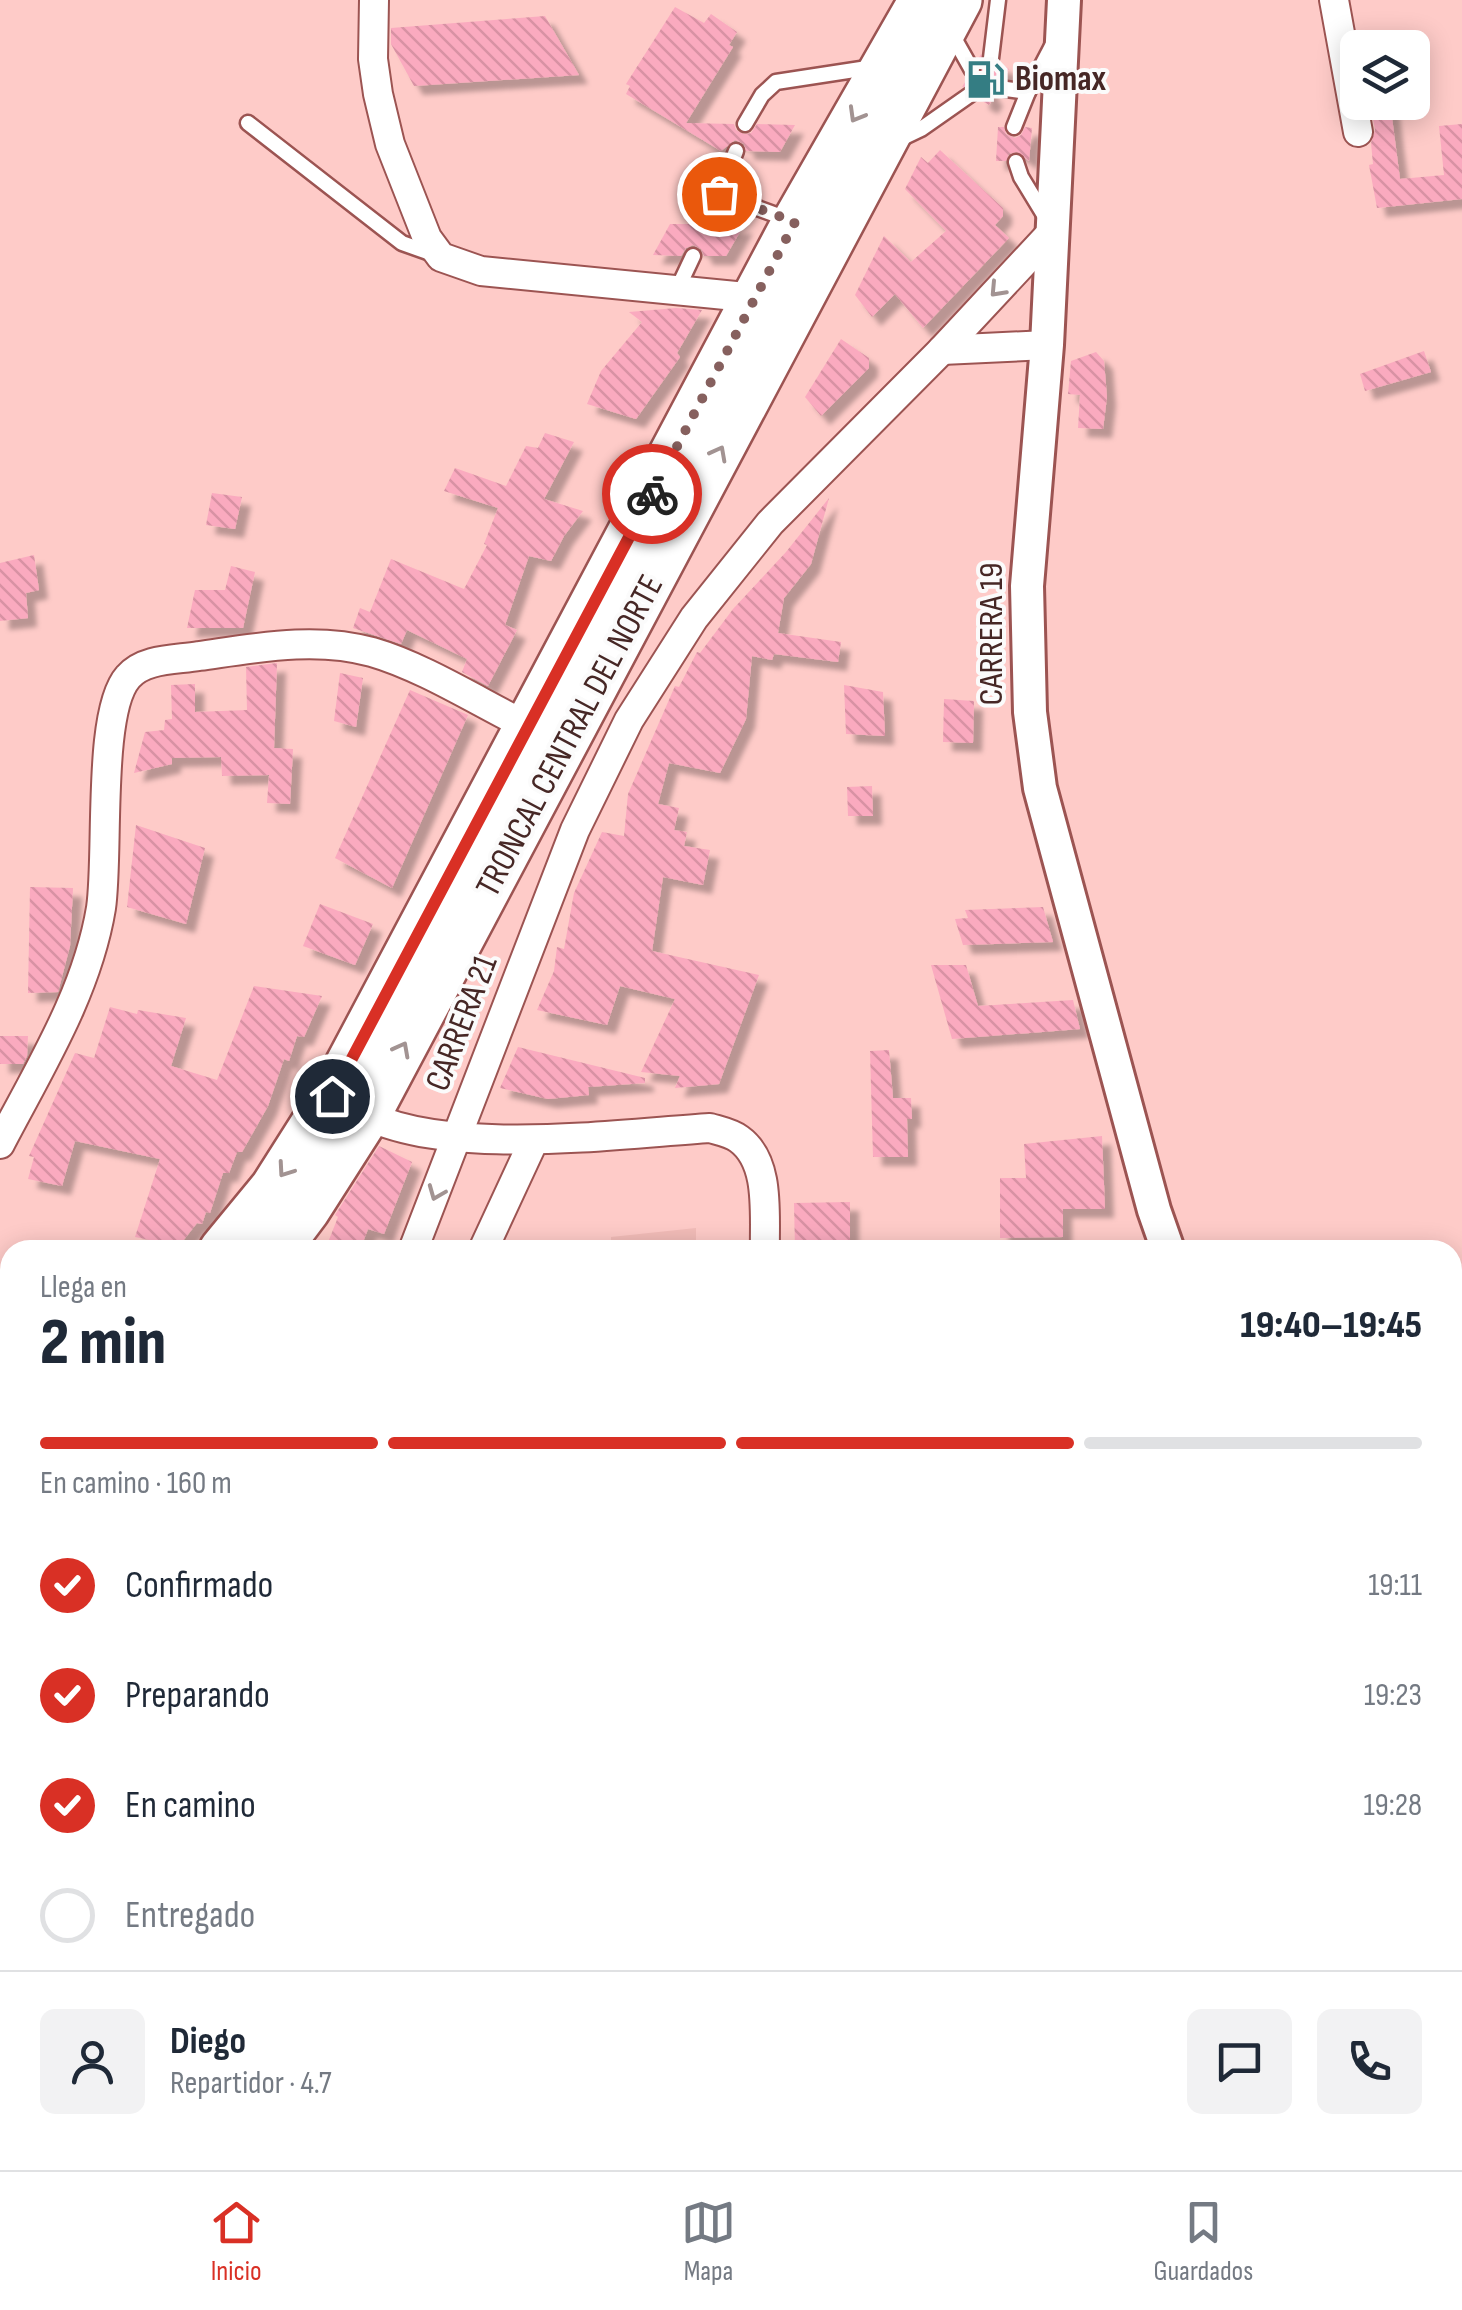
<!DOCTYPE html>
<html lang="es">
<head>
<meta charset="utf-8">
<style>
  body { margin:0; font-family:"Sofia Sans Condensed",sans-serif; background:#f2f2f3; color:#1f2937; height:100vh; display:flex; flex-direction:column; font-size:38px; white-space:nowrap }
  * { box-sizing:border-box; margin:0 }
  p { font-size:32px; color:#747a83 }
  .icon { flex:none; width:55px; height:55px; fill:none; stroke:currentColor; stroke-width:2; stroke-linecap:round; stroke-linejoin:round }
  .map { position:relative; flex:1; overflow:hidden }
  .panel { position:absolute; left:0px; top:1240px; width:1462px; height:930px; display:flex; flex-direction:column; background:#fff; border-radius:30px 30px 0 0; box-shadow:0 5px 25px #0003 }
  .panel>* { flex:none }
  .buttons { position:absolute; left:1340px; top:30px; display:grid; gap:20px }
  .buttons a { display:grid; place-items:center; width:90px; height:90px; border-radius:15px; background:#fff; box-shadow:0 5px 25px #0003; font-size:50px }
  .pin { position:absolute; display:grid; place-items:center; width:85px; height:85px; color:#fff; margin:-42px; border:5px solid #fff; border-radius:50%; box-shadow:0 2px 10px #0007 }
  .courier { position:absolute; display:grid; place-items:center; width:100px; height:100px; margin:-50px; border:8px solid #d93025; border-radius:50%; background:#fff; color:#222; box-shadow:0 2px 12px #0007 }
  .overview em { font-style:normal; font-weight:800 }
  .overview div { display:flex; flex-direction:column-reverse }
  .overview { display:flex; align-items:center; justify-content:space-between; height:170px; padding:0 40px }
  h1 { font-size:65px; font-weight:800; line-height:75px }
  .bar { display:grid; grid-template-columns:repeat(4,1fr); gap:15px 10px; align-content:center; height:120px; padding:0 40px }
  .bar i { height:12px; border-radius:8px; background:#e0e1e3 }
  .bar .selected { background:#d93025 }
  .bar p { grid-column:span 4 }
  .line { display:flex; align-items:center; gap:25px; padding:0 40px; border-top:2px solid #e0e1e3 }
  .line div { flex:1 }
  .round { display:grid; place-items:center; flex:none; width:105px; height:105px; border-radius:15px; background:#f2f2f3 }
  ol { padding:0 40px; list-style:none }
  li { display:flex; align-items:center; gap:30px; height:110px }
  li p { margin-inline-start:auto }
  li .icon { padding:10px; border-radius:50%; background:#d93025; color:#fff; stroke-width:4 }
  li:last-child { color:#747a83 }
  li i { width:55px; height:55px; border:5px solid #e0e1e3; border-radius:50% }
  .dock { display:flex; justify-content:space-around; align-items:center; height:140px; border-top:2px solid #e0e1e3; background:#fff; font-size:28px; color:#747a83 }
  .dock a { display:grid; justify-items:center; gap:5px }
  .dock .selected { color:#d93025 }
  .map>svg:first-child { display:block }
  .built { fill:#f2bcb8 }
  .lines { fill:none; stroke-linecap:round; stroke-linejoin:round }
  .canal { stroke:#cc7ed7; stroke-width:30 }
  .building { fill:url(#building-back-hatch); filter:url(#shadow) }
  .service-casing { stroke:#9c5452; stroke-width:19 }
  .minor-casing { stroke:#9c5452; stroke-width:32 }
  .tertiary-casing { stroke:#9c5452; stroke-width:38 }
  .trunk-casing { stroke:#9c5452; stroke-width:50 }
  .service { stroke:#fff; stroke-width:14 }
  .minor { stroke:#fff; stroke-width:28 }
  .tertiary { stroke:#fff; stroke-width:32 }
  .trunk { stroke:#fff; stroke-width:45 }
  .oneway { stroke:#a29392 }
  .done { stroke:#86605e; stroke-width:10; stroke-dasharray:0 18 }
  .route { stroke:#d93025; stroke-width:12 }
  .labels { text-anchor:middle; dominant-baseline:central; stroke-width:8; stroke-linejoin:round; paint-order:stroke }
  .poi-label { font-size:35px; font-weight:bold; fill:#462725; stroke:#fbfbfb; text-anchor:start }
  .street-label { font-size:35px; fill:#462725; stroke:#fbfbfb }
</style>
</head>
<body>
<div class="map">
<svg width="1462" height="2170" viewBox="0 0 1462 2170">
  <defs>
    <pattern id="building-back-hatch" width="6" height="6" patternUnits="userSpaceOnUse" patternTransform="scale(2.5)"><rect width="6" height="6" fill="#faaabf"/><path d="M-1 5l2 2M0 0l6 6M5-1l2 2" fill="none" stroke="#d892a4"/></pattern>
    <filter id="shadow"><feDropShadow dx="9" dy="9" stdDeviation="2.5" flood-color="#0004"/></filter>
  </defs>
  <rect width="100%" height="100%" fill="#fecbc8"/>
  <!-- built -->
  <polygon class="built" points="696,1228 696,1250 611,1250 611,1237"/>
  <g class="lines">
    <!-- canal -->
    <g class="canal">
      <polyline points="1000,2160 1026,2170"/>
      <polyline points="923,2170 958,2160"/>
    </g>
  </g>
  <!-- building -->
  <g class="building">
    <polygon points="675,7 704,23 711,14 737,32 729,45 733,47 686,123 734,124 736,130 744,134 751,133 757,124 795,125 780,152 746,151 744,144 735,140 721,151 626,94 630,86 626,84"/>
    <polygon points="545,16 579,75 414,86 391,44 391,28"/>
    <polygon points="981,54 985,67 994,68 1000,63 1009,69 1004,78 996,78 990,82 989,91 994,97 989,105 980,100 981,92 976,85 962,87 967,79 976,80 982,74 978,59"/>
    <polygon points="1370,102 1390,102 1400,179 1444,175 1439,126 1462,124 1462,199 1377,208 1369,165 1373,164 1371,143 1375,130"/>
    <polygon points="998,127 1004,127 1006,134 1015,138 1021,135 1025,127 1032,128 1029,161 1017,152 1009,154 1006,161 996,161"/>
    <polygon points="940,150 1003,208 1003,216 995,225 1009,238 923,328 895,294 872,317 855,295 884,236 911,262 946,231 905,189 921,157 928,163"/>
    <polygon points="670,224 697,224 699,232 708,236 714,233 718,225 744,225 726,256 704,256 701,249 693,245 686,248 681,256 653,255"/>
    <polygon points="676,308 702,310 677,353 680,357 636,419 587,404 601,371 642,322 629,312"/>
    <polygon points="841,339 869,358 869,368 821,416 805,397"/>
    <polygon points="1424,351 1431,372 1365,391 1360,374"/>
    <polygon points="1096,352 1104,361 1107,397 1103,429 1078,428 1080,395 1068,394 1071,361"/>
    <polygon points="545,433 574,442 544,499 583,511 564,536 551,561 529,556 505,625 517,630 488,686 462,672 467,659 407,630 401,644 353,628 360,608 370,612 391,559 464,589 487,545 484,544 498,508 444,491 455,468 506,486 526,446 538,448"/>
    <polygon points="212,493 242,497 235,529 206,525"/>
    <polygon points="829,498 811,564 784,598 778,633 841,642 838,662 774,654 772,660 752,656 746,719 720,773 669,763 658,804 679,808 674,830 687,832 684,846 710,850 703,885 663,877 652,951 759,975 719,1084 675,1088 680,1076 641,1072 675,999 620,986 607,1025 537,1010 554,971 557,947 564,949 574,893 602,832 624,836 628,794 675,686 679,687 697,652 700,653 733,609 786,552"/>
    <polygon points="34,555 39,590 26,593 28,618 0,621 0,563"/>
    <polygon points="231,566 255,572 243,628 187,628 195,590 225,590"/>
    <polygon points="277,663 274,748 293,749 290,804 267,803 269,775 222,776 221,757 172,758 172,764 134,773 145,732 164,730 165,720 172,719 171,685 195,684 195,712 247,710 246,667"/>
    <polygon points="340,673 363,678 356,727 334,721"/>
    <polygon points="844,685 883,692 885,736 846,734"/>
    <polygon points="410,690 468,715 392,888 335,858"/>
    <polygon points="944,699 974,701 973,743 943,742"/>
    <polygon points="872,786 873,816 848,816 847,787"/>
    <polygon points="136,825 205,848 186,924 127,907"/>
    <polygon points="30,887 73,888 70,946 58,992 28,993"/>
    <polygon points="320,904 373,924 355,965 303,946"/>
    <polygon points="1043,907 1053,942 963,945 955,919 968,918 965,910"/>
    <polygon points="931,965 966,965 978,1006 1073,1000 1080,1029 952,1039"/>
    <polygon points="254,986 322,996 304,1037 297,1036 289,1061 284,1059 268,1106 242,1152 237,1152 229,1173 223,1173 210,1213 206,1212 202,1224 197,1223 179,1246 135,1237 160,1159 75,1141 62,1186 28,1179 34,1157 29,1156 75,1053 94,1058 110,1007 137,1014 138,1010 186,1018 171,1066 217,1080"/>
    <polygon points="0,1036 28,1036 27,1056 23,1064 0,1064"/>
    <polygon points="518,1047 645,1078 645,1083 588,1087 589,1095 548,1099 500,1088"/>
    <polygon points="889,1050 893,1098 911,1098 912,1119 907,1119 908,1157 873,1157 870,1051"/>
    <polygon points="1102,1136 1105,1209 1063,1209 1063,1237 1000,1238 1000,1178 1026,1178 1024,1144"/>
    <polygon points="379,1146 412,1162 384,1234 368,1229 360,1250 325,1250 338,1217 335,1215"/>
    <polygon points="850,1202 850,1250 795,1250 794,1203"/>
  </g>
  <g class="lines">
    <defs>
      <g id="service">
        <polyline points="950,31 972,70"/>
        <polyline points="991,58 998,0"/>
        <polyline points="999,88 1028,92"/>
        <polyline points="248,123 402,243 436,255"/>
        <polyline points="745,124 762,95 776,82 874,67"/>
        <polyline points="1014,127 1028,92 1052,46"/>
        <polyline points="898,140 921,129 971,94"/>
        <polyline points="1016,162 1021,177 1046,218"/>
        <polyline points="719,194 790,220"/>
        <polyline points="707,225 736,151"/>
        <polyline points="677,290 693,256"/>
      </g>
      <g id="minor">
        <polyline points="374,0 373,59 378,94 390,144 427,238 441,257 481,271 756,298"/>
        <polyline points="1334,0 1358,132"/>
        <polyline points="942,350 1047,345"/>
        <path d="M355 1109C437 1159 615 1134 710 1128 720 1131 731 1133 739 1139 771 1162 764 1215 765 1250"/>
        <path d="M0 1144C39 1069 87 993 101 908 109 855 97 712 128 677 144 658 176 660 199 656 256 648 315 636 372 652 424 667 480 703 529 727"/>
        <polyline points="413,1250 575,830 629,720 694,618 770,523 942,350 1053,231"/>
        <polyline points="483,1250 534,1140"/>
        <polyline points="1452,1340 1462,1337"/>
        <polyline points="0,1579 10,1581"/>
        <polyline points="1452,1680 1462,1677"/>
        <polyline points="49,2170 50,2160"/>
        <polyline points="201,2170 202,2160"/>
        <polyline points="290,2170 343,2160"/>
        <polyline points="640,2170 641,2160"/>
        <polyline points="1103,2170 1104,2160"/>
      </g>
      <g id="tertiary">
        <polyline points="1064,0 1047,345 1027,586 1030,712 1040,788 1154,1210 1168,1250"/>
        <polyline points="1391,2170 1393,2160"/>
      </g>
      <g id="trunk">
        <polyline points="222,1250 273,1188 332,1095 795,222 922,0"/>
        <polyline points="277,1250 307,1210 367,1116 959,0"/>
        <polyline points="0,1428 10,1422"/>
        <polyline points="0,1481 10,1476"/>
      </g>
    </defs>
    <!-- service casing -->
    <use href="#service" class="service-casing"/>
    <!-- minor casing -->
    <use href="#minor" class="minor-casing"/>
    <!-- tertiary casing -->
    <use href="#tertiary" class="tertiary-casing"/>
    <!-- trunk casing -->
    <use href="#trunk" class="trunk-casing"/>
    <!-- service -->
    <use href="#service" class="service"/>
    <!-- minor -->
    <use href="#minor" class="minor"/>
    <!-- tertiary -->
    <use href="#tertiary" class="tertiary"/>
    <!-- trunk -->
    <use href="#trunk" class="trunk"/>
  </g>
  <!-- one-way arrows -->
  <defs><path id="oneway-chevron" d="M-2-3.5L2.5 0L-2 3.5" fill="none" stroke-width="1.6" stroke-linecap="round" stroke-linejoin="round" transform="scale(2.5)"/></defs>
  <g class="oneway">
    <use href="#oneway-chevron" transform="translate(856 115) rotate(120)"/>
    <use href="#oneway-chevron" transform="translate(997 290) rotate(133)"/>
    <use href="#oneway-chevron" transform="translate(719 453) rotate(-62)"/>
    <use href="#oneway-chevron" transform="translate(402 1049) rotate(-62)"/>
    <use href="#oneway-chevron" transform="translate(285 1170) rotate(125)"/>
    <use href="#oneway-chevron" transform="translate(436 1193) rotate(112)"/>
  </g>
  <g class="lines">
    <!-- done -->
    <polyline class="done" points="652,494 795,222 719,194"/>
    <!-- route -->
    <polyline class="route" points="332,1096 652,494"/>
  </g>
  <!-- icons -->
  <defs>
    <symbol id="fuel-bare" viewBox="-9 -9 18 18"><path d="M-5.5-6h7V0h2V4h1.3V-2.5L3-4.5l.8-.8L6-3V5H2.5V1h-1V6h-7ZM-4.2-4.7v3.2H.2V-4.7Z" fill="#347d83" stroke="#fbfbfb" stroke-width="2.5" paint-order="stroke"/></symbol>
  </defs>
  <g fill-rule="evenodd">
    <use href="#fuel-bare" x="958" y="52" width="55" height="55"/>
  </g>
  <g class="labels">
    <!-- poi labels -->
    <g class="poi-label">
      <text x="1015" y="79">Biomax</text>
    </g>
    <!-- street labels -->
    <g class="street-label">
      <text transform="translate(991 634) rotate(-90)">CARRERA 19</text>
      <text transform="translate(570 736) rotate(-62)">TRONCAL CENTRAL DEL NORTE</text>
      <text transform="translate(462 1023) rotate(-69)">CARRERA 21</text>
    </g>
  </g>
</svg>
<div class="buttons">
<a><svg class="icon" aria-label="layers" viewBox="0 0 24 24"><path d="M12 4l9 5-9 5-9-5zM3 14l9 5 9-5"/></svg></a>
</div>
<div class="pin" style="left:719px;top:194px;background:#ea580c"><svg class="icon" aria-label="bag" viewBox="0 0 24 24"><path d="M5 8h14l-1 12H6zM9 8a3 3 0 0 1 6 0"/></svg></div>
<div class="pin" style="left:332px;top:1096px;background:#1f2937"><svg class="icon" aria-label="home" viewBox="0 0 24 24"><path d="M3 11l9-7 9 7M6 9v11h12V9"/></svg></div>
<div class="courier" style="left:652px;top:494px"><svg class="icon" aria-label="bike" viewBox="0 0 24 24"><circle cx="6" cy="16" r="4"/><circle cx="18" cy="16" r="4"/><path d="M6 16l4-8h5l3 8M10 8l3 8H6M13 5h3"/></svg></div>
<section class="panel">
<div class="overview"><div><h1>2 min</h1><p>Llega en</p></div><em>19:40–19:45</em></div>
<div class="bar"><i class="selected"></i><i class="selected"></i><i class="selected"></i><i></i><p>En camino · 160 m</p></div>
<ol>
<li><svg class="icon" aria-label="check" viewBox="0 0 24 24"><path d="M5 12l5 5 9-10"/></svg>Confirmado<p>19:11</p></li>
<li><svg class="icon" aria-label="check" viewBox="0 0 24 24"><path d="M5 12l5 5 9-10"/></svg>Preparando<p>19:23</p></li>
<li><svg class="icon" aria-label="check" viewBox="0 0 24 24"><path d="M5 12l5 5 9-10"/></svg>En camino<p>19:28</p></li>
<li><i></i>Entregado</li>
</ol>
<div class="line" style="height:180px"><a class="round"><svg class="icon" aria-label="person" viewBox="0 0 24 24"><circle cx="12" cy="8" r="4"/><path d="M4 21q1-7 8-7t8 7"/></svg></a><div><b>Diego</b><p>Repartidor · 4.7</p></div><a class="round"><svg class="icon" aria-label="chat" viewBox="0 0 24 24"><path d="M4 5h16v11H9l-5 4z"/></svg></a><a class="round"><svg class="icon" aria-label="phone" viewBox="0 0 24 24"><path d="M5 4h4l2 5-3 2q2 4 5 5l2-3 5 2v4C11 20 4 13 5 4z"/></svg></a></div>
</section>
</div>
<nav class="dock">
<a class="selected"><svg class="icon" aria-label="home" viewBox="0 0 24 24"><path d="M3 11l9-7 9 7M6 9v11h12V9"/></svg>Inicio</a>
<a><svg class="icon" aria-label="map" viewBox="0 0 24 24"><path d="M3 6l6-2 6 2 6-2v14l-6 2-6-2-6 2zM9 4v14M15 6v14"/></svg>Mapa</a>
<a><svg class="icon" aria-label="saved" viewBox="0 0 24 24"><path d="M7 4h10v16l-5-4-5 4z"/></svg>Guardados</a>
</nav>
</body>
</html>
